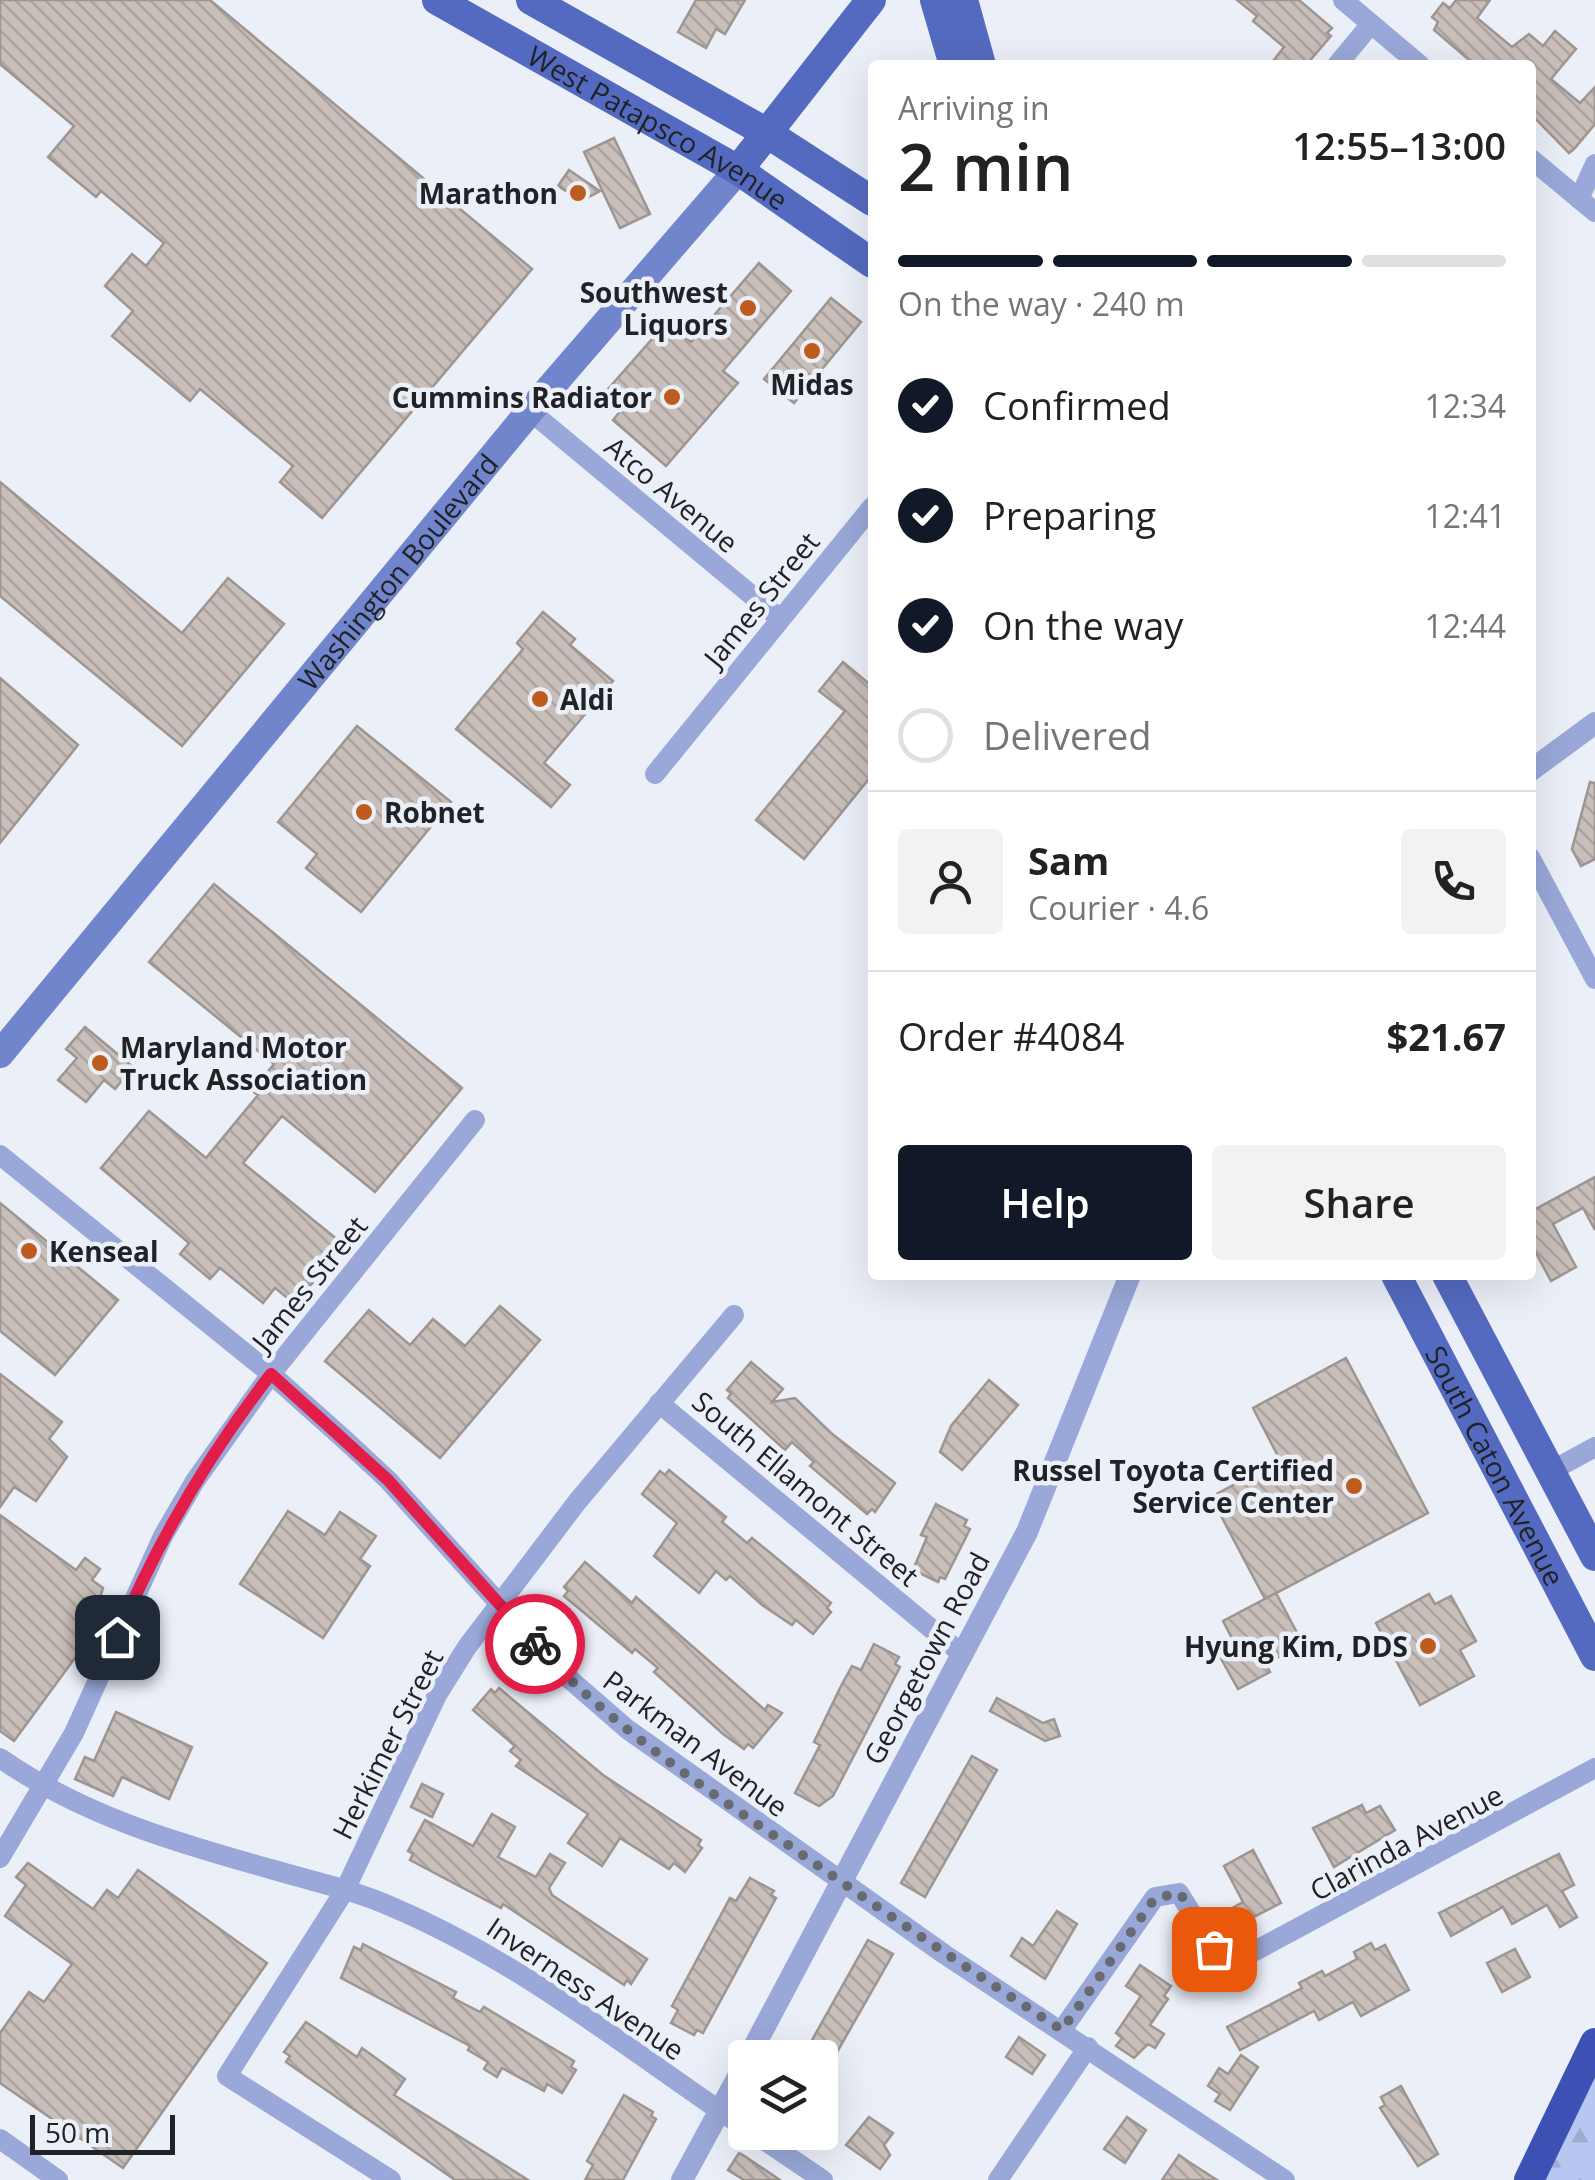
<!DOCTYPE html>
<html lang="en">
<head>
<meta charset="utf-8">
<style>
  body { margin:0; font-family:"Open Sans",sans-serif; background:#f2f2f2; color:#222; height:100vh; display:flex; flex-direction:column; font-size:38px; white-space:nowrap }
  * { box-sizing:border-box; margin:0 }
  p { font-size:32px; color:#767676 }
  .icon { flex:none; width:55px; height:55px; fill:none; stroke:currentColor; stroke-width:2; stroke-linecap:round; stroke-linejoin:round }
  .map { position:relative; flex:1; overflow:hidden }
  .sheet { position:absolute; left:868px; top:60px; width:668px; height:1220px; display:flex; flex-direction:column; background:#fff; border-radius:10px; box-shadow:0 10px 40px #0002 }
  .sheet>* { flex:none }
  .buttons { position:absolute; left:728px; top:2040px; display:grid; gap:20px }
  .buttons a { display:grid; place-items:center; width:110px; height:110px; border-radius:10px; background:#fff; box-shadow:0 10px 40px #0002; font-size:50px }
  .scale { position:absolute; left:30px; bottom:25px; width:145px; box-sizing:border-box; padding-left:10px; border:5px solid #202225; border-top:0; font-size:28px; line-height:35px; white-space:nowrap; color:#202225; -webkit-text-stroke:8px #ebeff8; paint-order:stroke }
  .pin { position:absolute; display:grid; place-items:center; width:85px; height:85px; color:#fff; margin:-42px; border-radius:20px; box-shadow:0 5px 15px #0006 }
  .courier { position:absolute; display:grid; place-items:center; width:100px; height:100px; margin:-50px; border:8px solid #e11d48; border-radius:50%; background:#fff; color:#222; box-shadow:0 2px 12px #0007 }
  .overview em { font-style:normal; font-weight:600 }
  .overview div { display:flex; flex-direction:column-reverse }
  .overview { display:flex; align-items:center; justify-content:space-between; height:170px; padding:0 30px }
  h1 { font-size:65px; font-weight:600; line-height:75px }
  .bar { display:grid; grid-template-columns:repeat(4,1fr); gap:15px 10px; align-content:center; height:120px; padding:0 30px }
  .bar i { height:12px; border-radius:8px; background:#e0e0e0 }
  .bar .current { background:#111827 }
  .bar p { grid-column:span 4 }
  .line { display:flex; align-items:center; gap:25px; padding:0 30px; border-top:2px solid #e0e0e0 }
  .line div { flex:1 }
  .round { display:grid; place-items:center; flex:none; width:105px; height:105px; border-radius:10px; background:#f2f2f2 }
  ol { padding:0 30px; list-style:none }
  li { display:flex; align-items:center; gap:30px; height:110px }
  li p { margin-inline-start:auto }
  li .icon { padding:10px; border-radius:50%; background:#111827; color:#fff; stroke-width:4 }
  li:last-child { color:#767676 }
  li i { width:55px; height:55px; border:5px solid #e0e0e0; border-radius:50% }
  .button { display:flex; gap:20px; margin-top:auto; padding:20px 30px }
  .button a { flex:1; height:115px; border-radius:10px; background:#111827; color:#fff; font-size:40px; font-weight:600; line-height:115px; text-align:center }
  .button a+a { background:#f2f2f2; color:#222 }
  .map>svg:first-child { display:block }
  .forest { fill:url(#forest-firs) }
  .building { fill:url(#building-back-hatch); stroke:#9e9591; stroke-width:2.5 }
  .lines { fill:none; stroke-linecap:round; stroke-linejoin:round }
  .minor { stroke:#99a8d8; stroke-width:20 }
  .tertiary { stroke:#99a8d8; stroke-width:22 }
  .secondary { stroke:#7085cb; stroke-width:28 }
  .primary { stroke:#546ac0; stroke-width:30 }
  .motorway { stroke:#3d51b5; stroke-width:30 }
  .done { stroke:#676a6f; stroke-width:10; stroke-dasharray:0 18 }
  .route { stroke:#e11d48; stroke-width:12 }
  .poi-dot { fill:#bd5c1d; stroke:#ebeff8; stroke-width:4 }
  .labels { text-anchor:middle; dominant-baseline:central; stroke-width:9; stroke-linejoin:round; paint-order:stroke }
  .street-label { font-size:28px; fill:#202225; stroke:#ebeff8 }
  .poi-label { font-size:28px; font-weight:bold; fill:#202225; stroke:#ebeff8; text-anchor:end }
</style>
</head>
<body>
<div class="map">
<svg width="1595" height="2180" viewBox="0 0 1595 2180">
  <defs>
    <pattern id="forest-firs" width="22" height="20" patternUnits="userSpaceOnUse" patternTransform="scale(2.5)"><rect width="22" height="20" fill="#b8c6f2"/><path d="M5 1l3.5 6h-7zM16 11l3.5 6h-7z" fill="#9eaacf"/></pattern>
    <pattern id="building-back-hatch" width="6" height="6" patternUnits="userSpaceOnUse" patternTransform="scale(2.5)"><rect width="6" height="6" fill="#c8beba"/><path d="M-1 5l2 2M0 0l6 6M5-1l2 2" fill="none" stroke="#aca3a0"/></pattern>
  </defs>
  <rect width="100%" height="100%" fill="#ebeff8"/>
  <!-- forest -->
  <polygon class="forest" points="1595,2075 1595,2180 1544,2180"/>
  <!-- building -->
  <g class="building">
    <polygon points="0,0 210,0 532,269 322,518 280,482 293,466 200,389 190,401 112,336 133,311 105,286 132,254 146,266 164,243 101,191 96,197 48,157 74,126 0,64"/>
    <polygon points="696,0 745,0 725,34 716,29 706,48 678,32"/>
    <polygon points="1237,0 1299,0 1332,28 1327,33 1331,36 1306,65 1270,65 1284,47 1253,21 1257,16"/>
    <polygon points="1456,0 1490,0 1477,18 1512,47 1529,34 1543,46 1555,31 1576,49 1551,79 1580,103 1595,87 1595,124 1574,149 1569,153 1530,113 1530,65 1475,65 1434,30 1438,22 1432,17 1443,3 1450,8"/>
    <polygon points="614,138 650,214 620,228 584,152"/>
    <polygon points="569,170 600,191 581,201 558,186"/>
    <polygon points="759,263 791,291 723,371 738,383 666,466 613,420 626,404 608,389 667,322 691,342"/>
    <polygon points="831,298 861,322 794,403 764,379"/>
    <polygon points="0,482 182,633 228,578 284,624 182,746 0,596"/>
    <polygon points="543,612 575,639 570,645 613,681 544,763 570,785 551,807 456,729 523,649 517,643"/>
    <polygon points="843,662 872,686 872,775 804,859 756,820 845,711 819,691"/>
    <polygon points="0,678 78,745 0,843"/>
    <polygon points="357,726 451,802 361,912 306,868 317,854 278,822"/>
    <polygon points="1590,782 1595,783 1595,859 1581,866 1572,849"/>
    <polygon points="214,884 462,1088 375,1192 282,1116 243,1163 344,1245 295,1304 275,1288 263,1303 220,1268 210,1279 180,1254 189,1243 101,1168 149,1111 206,1158 258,1095 252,1091 274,1064 149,962"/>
    <polygon points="85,1027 133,1067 115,1089 104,1080 86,1102 58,1080 77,1058 66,1049"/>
    <polygon points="1595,1177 1595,1230 1583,1208 1553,1224 1576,1267 1551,1281 1530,1242 1530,1212"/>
    <polygon points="0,1203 118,1300 55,1375 0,1331"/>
    <polygon points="500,1306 540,1340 440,1458 325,1361 369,1310 410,1345 433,1319 465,1346"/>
    <polygon points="1346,1358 1428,1513 1265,1599 1211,1497 1280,1460 1253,1408"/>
    <polygon points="751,1362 783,1389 772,1402 795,1398 831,1433 895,1483 875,1512 872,1509 867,1514 810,1466 814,1462 792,1442 785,1450 728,1398 731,1393 727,1390"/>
    <polygon points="0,1374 62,1422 49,1439 67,1457 36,1501 14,1487 0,1507"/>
    <polygon points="989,1380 1018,1405 962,1470 940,1452 951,1426"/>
    <polygon points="669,1470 726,1517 722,1522 734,1532 747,1543 752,1538 831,1603 827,1608 831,1612 813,1634 796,1620 792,1625 762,1605 730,1576 726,1580 716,1571 699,1593 654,1556 677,1523 642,1494 660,1471 665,1475"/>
    <polygon points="936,1504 967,1520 964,1526 970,1529 945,1579 940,1577 938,1582 913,1570 927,1537 921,1535"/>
    <polygon points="288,1511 325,1535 340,1512 376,1536 360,1559 370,1566 323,1638 240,1584"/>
    <polygon points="0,1515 76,1570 85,1558 100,1569 92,1580 103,1588 86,1643 14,1741 0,1731"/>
    <polygon points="585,1562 632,1603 636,1597 765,1710 768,1705 782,1713 753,1748 748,1744 744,1749 723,1734 654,1672 658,1668 635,1649 632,1653 564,1596 568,1591 564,1587"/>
    <polygon points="1276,1593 1303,1644 1266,1664 1270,1672 1238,1689 1219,1655 1236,1646 1223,1621"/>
    <polygon points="1429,1594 1435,1604 1451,1596 1476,1641 1460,1650 1474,1676 1420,1705 1376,1623"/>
    <polygon points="874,1644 899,1657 895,1664 900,1667 833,1796 819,1806 795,1793 820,1745 814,1742 841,1686 852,1666 861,1670"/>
    <polygon points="499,1688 603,1775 701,1840 698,1845 702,1848 685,1872 674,1863 669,1869 620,1838 602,1866 568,1843 588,1814 516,1766 521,1760 510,1751 515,1746 473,1710 491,1689 495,1693"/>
    <polygon points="997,1698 1043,1723 1054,1719 1060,1736 1045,1741 990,1711"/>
    <polygon points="116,1712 192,1747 169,1799 122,1777 113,1796 75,1779 85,1757 94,1761"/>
    <polygon points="972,1756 997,1770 925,1897 901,1883"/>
    <polygon points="422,1784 443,1794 432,1817 411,1807"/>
    <polygon points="1362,1805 1366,1813 1380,1806 1395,1830 1334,1867 1313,1828"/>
    <polygon points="492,1814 515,1827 498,1857 536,1877 550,1854 565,1863 549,1888 552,1895 647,1959 631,1984 627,1980 624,1985 503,1904 501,1908 410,1860 413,1854 408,1851 425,1820 473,1846"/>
    <polygon points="1253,1850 1281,1903 1242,1923 1234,1907 1243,1902 1224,1866"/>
    <polygon points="1559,1854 1574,1885 1562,1891 1577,1917 1560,1927 1547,1905 1512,1924 1503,1907 1451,1936 1439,1913"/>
    <polygon points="28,1863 93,1909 107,1890 118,1898 138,1870 267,1963 123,2168 0,2083 0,2033 29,1992 44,2002 72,1964 5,1916 26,1885 16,1877"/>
    <polygon points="750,1878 774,1891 771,1895 776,1898 703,2033 697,2030 694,2035 671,2023 678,2010 672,2006 730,1898 736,1901"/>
    <polygon points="1057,1911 1077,1924 1045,1979 1011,1956 1022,1938 1033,1946"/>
    <polygon points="868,1940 893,1954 820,2082 820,2058 802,2058"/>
    <polygon points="1371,1943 1375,1950 1385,1945 1409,1990 1361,2016 1353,2002 1319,2020 1314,2011 1240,2050 1227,2027 1302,1988 1299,1983 1322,1971 1325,1976 1357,1959 1354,1952"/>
    <polygon points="363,1944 456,1992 453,1998 480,2012 484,2007 574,2061 571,2067 576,2070 562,2093 547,2084 544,2091 502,2068 497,2077 484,2069 488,2062 468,2050 470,2046 341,1978 354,1947 361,1950"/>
    <polygon points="1515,1949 1530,1977 1502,1992 1487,1963"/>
    <polygon points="1140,1965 1171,1986 1164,1996 1168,1999 1150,2025 1164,2034 1155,2048 1148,2044 1134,2058 1116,2046 1122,2038 1116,2033 1141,1996 1126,1986"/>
    <polygon points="306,2022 357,2057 362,2048 405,2079 394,2095 528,2180 455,2180 296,2069 286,2062 290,2056 284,2052"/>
    <polygon points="1019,2037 1045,2055 1032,2074 1006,2057"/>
    <polygon points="1241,2055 1258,2067 1230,2110 1215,2101 1220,2094 1208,2086 1219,2068 1228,2074"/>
    <polygon points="1401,2086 1438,2154 1418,2166 1380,2108 1385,2105 1381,2097"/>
    <polygon points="624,2095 653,2112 651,2116 656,2119 623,2180 585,2180 593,2165 587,2161"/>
    <polygon points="869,2117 893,2133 884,2145 890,2155 880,2169 846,2145"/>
    <polygon points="1127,2117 1146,2130 1125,2163 1104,2149"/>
    <polygon points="739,2153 743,2155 780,2180 744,2180 728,2170"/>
    <polygon points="1179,2155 1189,2162 1217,2180 1162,2180"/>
  </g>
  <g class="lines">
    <!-- minor -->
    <g class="minor">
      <polyline points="1343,0 1420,65"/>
      <polyline points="1337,65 1371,24"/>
      <polyline points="1530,158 1595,212"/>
      <polyline points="1579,199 1595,164"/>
      <polyline points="530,411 779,618"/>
      <polyline points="655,774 872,507"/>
      <polyline points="1530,857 1595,979"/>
      <polyline points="0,1155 271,1374 345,1440 388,1480 558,1669 627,1729 944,1954 1285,2180"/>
      <polyline points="659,1403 963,1655"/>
      <polyline points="1551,1471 1595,1447"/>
      <path d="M0 1758C83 1816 177 1843 274 1870 312 1881 353 1890 390 1906 522 1962 626 2048 745 2128"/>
      <polyline points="0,1858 74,1733 163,1536 195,1481 271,1374 475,1120"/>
      <polyline points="1062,2030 1155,1897 1179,1893 1219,1957 1240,1959 1595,1768"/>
      <polyline points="752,2132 823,2180"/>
      <polyline points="0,2139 58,2180"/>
      <polyline points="391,2180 227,2076 345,1890 437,1695 467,1647 577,1502 734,1315"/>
      <polyline points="998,2180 1088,2047"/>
    </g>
    <!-- tertiary -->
    <g class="tertiary">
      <polyline points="1530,771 1595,723"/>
      <polyline points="748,2058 1027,1532 1130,1275"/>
      <polyline points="682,2180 745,2064"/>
    </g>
    <!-- secondary -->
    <path class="secondary" id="s1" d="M0 1054 530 411 738 170"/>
    <!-- primary -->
    <g class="primary">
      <path id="s2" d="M437 0 738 170 872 263"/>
      <polyline points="531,0 767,133 872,201"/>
      <polyline points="935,0 954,65"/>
      <polyline points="963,0 981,65"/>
      <polyline points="738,170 871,0"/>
      <path id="s3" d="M1396 1275 1595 1656"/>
      <polyline points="1447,1275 1595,1556"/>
    </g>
    <!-- motorway -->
    <polyline class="motorway" points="1529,2180 1595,2043"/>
  </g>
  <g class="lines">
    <!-- done -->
    <path class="done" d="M535 1644C611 1726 705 1789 797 1851 884 1912 972 1972 1062 2030L1155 1898 1180 1893 1214 1949"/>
    <!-- route -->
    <path class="route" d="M117 1637C158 1541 207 1456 271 1374L388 1480 535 1644"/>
  </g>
  <!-- markers -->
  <g class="poi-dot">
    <circle cx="578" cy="193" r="10"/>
    <circle cx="748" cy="308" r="10"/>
    <circle cx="812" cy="351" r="10"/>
    <circle cx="672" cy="397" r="10"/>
    <circle cx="540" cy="699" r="10"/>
    <circle cx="364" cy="812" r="10"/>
    <circle cx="100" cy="1063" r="10"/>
    <circle cx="29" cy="1251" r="10"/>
    <circle cx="1354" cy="1486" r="10"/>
    <circle cx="1428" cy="1646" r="10"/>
  </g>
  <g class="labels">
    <!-- street labels -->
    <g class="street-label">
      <text stroke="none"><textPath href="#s2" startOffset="255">West Patapsco Avenue</textPath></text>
      <text transform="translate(672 494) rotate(40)">Atco Avenue</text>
      <text stroke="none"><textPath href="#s1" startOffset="625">Washington Boulevard</textPath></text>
      <text transform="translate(761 599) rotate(-51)">James Street</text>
      <text transform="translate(309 1283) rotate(-51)">James Street</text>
      <text stroke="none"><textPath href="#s3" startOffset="215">South Caton Avenue</textPath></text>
      <text transform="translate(806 1488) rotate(40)">South Ellamont Street</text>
      <text transform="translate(926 1658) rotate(-62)">Georgetown Road</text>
      <text transform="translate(696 1743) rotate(37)">Parkman Avenue</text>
      <text transform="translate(387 1744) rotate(-63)">Herkimer Street</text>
      <text transform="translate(1406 1842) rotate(-28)">Clarinda Avenue</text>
      <text transform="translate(586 1988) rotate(34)">Inverness Avenue</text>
    </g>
    <!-- poi labels -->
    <g class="poi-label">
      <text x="558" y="193">Marathon</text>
      <text x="728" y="292">Southwest<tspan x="728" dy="32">Liquors</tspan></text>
      <text x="812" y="384" text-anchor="middle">Midas</text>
      <text x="652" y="397">Cummins Radiator</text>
      <text x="560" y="699" text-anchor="start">Aldi</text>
      <text x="384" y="812" text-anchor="start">Robnet</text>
      <text x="120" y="1047" text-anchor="start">Maryland Motor<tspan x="120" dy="32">Truck Association</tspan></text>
      <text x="49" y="1251" text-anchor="start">Kenseal</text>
      <text x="1334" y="1470">Russel Toyota Certified<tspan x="1334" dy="32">Service Center</tspan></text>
      <text x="1408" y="1646">Hyung Kim, DDS</text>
    </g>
  </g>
</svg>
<div class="buttons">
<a><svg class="icon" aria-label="layers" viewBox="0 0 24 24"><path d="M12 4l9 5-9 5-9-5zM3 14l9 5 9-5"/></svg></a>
</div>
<div class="scale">50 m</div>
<div class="pin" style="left:1214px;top:1949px;background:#ea580c"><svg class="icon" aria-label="bag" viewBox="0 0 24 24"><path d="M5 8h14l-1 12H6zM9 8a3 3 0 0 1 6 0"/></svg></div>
<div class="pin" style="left:117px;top:1637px;background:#1f2937"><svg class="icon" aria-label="home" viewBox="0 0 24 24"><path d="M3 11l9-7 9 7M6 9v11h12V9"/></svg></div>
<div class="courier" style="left:535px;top:1644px"><svg class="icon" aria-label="bike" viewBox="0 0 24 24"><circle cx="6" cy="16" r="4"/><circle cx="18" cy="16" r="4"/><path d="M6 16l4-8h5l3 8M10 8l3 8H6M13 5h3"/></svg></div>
<section class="sheet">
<div class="overview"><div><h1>2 min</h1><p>Arriving in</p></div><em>12:55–13:00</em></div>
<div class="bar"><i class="current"></i><i class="current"></i><i class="current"></i><i></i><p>On the way · 240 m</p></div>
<ol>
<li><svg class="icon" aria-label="check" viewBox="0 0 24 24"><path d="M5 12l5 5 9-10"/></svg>Confirmed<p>12:34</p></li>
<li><svg class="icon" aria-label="check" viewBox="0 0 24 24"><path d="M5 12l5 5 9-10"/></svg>Preparing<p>12:41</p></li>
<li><svg class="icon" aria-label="check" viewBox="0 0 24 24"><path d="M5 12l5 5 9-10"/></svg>On the way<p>12:44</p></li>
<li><i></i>Delivered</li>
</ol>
<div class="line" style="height:180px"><a class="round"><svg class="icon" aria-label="person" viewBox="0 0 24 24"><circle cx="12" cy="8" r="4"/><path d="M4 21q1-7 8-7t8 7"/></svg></a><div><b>Sam</b><p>Courier · 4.6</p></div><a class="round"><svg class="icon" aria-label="phone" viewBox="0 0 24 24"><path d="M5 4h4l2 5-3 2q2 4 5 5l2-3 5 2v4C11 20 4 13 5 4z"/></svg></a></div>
<div class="line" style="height:130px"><div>Order #4084</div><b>$21.67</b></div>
<div class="button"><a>Help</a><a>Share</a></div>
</section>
</div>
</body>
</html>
